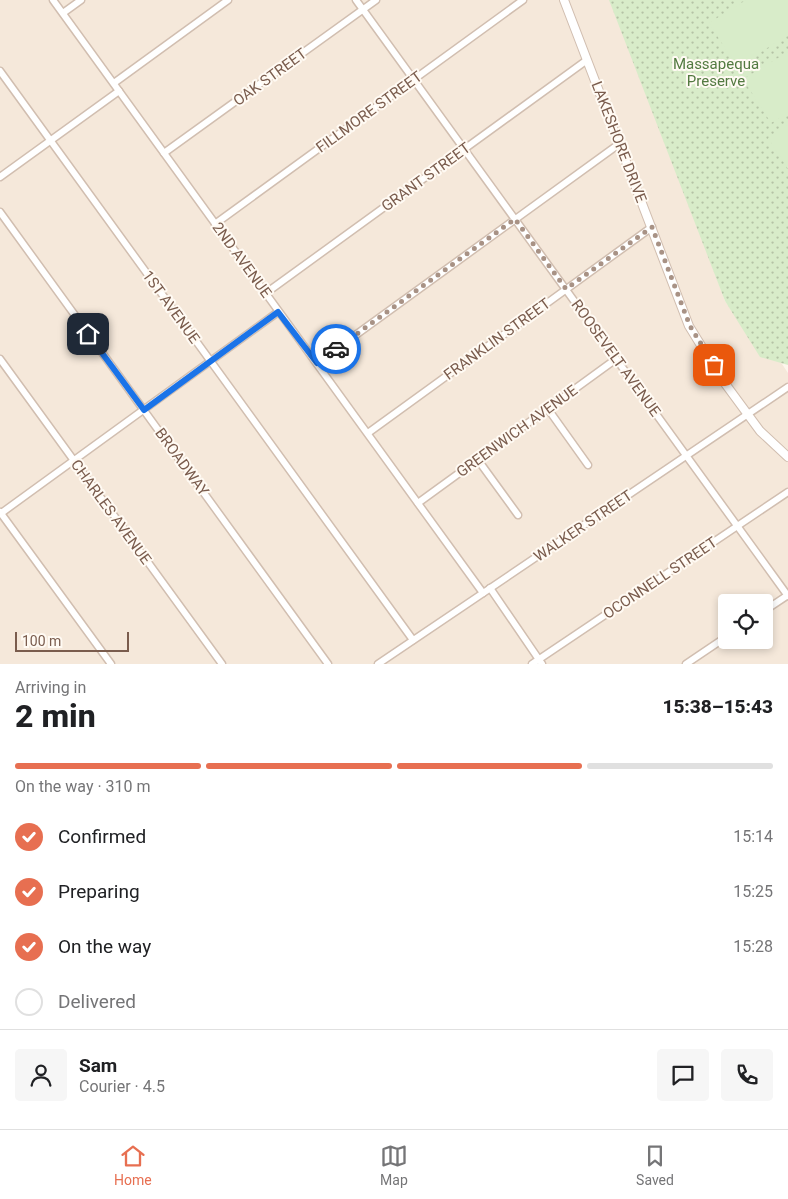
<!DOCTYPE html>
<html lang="en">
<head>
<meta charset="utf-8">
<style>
  body { margin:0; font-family:Roboto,sans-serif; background:#f6f6f6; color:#202124; height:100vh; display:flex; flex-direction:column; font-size:19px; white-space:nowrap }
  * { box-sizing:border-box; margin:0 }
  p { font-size:16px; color:#757577 }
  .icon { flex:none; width:28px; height:28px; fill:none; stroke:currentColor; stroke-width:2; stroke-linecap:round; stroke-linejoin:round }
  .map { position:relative; height:664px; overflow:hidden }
  .details { display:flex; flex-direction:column; background:#fff; flex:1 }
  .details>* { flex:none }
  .fabs { position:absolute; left:718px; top:594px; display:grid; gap:10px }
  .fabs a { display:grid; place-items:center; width:55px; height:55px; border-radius:5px; background:#fff; box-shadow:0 2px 8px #0003; font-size:25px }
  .scale { position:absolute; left:15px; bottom:12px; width:114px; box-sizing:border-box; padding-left:5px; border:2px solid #7a5c4d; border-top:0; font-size:14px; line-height:18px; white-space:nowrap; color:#7a5c4d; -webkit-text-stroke:4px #fffaf3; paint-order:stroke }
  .pin { position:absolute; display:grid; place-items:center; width:42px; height:42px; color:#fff; margin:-21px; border-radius:10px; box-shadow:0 2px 8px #0006 }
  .courier { position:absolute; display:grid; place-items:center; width:50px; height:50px; margin:-25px; border:4px solid #1a73e8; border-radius:50%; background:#fff; color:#222; box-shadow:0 1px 6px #0007 }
  .head em { font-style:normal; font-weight:800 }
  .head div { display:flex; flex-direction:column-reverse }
  .head { display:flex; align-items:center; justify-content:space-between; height:85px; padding:0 15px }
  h1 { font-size:32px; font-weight:800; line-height:38px }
  .bar { display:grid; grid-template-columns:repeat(4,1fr); gap:8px 5px; align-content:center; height:60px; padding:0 15px }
  .bar i { height:6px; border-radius:4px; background:#e0e0e0 }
  .bar .selected { background:#e76f51 }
  .bar p { grid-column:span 4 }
  .line { display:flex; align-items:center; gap:12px; padding:0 15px; border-top:1px solid #e0e0e0 }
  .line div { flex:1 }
  .round { display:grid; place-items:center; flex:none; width:52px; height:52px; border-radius:5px; background:#f6f6f6 }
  ol { padding:0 15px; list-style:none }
  li { display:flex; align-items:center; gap:15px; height:55px }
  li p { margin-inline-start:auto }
  li .icon { padding:5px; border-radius:50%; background:#e76f51; color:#fff; stroke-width:4 }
  li:last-child { color:#757577 }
  li i { width:28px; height:28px; border:2px solid #e0e0e0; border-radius:50% }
  .menu { display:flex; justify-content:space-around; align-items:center; height:70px; border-top:1px solid #e0e0e0; background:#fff; font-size:14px; color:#757577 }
  .menu a { display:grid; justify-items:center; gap:2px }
  .menu .selected { color:#e76f51 }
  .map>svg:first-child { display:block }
  .residential { fill:#f5e8da; fill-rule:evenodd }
  .park { fill:url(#park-dots) }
  .pitch { fill:#d8ecc9 }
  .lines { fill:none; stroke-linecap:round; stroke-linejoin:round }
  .minor-casing { stroke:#d1beb0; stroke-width:9 }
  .tertiary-casing { stroke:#d1beb0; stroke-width:10 }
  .minor { stroke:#fff; stroke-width:6 }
  .tertiary { stroke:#fff; stroke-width:8 }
  .done { stroke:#a89285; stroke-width:5; stroke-dasharray:0 9 }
  .route { stroke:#1a73e8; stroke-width:6 }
  .labels { text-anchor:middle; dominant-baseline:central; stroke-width:4; stroke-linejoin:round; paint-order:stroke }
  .park-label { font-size:15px; fill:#537a41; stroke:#fffaf3 }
  .street-label { font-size:15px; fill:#7a5c4d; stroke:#fffaf3 }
</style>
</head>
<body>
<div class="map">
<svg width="788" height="664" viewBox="0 0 788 664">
  <defs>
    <pattern id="park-dots" width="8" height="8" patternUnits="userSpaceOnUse" patternTransform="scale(1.25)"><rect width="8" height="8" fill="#d8ecc9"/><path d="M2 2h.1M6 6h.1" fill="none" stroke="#b4c2a5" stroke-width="1.8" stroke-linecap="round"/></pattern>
  </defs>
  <rect width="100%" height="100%" fill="#fdf6ec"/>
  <!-- residential -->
  <path class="residential" d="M0 0H615L725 301 762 355 772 349 788 373V664H0ZM726 602H764V640H726Z"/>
  <!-- park -->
  <polygon class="park" points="609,0 788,0 788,365 760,357 725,301"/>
  <!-- pitch -->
  <g class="pitch">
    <polygon points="746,0 788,0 788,35 737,67 709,23"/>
    <polygon points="788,52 788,113 771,123 743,79"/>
    <polygon points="788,125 788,169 768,138"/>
  </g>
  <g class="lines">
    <defs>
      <g id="minor">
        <polyline points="53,0 483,593"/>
        <polyline points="356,0 788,596"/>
        <polyline points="63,13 81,0"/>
        <polyline points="0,71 413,640"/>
        <polyline points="114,83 228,0"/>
        <polyline points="164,153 376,0"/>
        <polyline points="0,177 119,91"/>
        <polyline points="0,212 328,664"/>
        <polyline points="215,224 523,0"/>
        <polyline points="266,293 587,60"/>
        <polyline points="0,359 222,664"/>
        <polyline points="317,363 619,144"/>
        <polyline points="548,409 588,465"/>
        <polyline points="368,433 652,227"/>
        <polyline points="478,460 518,515"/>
        <polyline points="418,503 616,359"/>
        <polyline points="0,512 111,664"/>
        <polyline points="0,514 278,312"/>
        <polyline points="490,588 542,664"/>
        <polyline points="764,611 788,595"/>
        <polyline points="378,664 788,387"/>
        <polyline points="532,664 788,492"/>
        <polyline points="686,664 726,637"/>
      </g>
      <polyline id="tertiary" points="564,0 689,326 721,378 760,431 788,457"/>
    </defs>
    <!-- minor casing -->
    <use href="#minor" class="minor-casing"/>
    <!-- tertiary casing -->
    <use href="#tertiary" class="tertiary-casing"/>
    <!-- minor -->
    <use href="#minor" class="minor"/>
    <!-- tertiary -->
    <use href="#tertiary" class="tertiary"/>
  </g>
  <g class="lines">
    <!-- done -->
    <polyline class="done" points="336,349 515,219 566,289 652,227 690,326 714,365"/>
    <!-- route -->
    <polyline class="route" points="88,334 144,410 278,312 317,363 336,349"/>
  </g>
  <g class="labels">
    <!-- park labels -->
    <g class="park-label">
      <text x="716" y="64">Massapequa<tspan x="716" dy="17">Preserve</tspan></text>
    </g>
    <!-- street labels -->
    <g class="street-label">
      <text transform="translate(270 77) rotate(-36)">OAK STREET</text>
      <text transform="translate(369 112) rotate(-36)">FILLMORE STREET</text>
      <text transform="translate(619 142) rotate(69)">LAKESHORE DRIVE</text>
      <text transform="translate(426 177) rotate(-36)">GRANT STREET</text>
      <text transform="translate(242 260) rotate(54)">2ND AVENUE</text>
      <text transform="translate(171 307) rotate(54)">1ST AVENUE</text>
      <text transform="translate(497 339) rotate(-36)">FRANKLIN STREET</text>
      <text transform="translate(616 358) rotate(54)">ROOSEVELT AVENUE</text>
      <text transform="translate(517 431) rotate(-36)">GREENWICH AVENUE</text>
      <text transform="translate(182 462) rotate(54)">BROADWAY</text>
      <text transform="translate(111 512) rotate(54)">CHARLES AVENUE</text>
      <text transform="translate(583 526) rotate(-34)">WALKER STREET</text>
      <text transform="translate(660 578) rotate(-34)">OCONNELL STREET</text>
    </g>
  </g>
</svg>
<div class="fabs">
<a><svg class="icon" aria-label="locate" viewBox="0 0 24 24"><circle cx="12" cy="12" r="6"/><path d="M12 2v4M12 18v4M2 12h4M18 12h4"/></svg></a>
</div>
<div class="scale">100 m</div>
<div class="pin" style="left:714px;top:365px;background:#ea580c"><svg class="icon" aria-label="bag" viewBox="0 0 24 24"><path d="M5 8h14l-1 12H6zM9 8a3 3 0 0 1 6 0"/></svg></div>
<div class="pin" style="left:88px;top:334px;background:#1f2937"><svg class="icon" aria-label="home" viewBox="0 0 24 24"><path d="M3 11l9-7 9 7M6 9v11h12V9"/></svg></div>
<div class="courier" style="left:336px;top:349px"><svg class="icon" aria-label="car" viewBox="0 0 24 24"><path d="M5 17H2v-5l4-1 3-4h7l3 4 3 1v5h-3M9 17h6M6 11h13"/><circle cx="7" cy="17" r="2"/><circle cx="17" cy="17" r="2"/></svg></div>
</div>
<section class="details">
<div class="head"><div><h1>2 min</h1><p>Arriving in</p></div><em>15:38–15:43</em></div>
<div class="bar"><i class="selected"></i><i class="selected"></i><i class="selected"></i><i></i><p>On the way · 310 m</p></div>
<ol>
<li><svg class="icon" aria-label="check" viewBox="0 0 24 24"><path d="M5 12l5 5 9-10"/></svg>Confirmed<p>15:14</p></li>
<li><svg class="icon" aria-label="check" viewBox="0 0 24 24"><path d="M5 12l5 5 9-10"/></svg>Preparing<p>15:25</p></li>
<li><svg class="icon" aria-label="check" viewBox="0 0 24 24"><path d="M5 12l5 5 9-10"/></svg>On the way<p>15:28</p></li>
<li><i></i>Delivered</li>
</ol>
<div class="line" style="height:90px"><a class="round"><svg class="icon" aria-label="person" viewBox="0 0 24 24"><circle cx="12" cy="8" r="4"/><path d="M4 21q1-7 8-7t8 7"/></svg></a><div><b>Sam</b><p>Courier · 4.5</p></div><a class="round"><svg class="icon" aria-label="chat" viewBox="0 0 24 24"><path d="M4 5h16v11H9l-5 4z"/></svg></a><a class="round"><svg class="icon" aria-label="phone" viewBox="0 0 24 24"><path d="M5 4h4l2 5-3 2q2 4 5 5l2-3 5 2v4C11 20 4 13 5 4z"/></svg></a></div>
</section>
<nav class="menu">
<a class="selected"><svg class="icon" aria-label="home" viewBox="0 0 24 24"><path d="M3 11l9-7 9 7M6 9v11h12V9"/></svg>Home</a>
<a><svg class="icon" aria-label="map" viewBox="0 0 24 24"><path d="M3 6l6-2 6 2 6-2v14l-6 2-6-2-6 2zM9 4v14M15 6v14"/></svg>Map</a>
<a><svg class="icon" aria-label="saved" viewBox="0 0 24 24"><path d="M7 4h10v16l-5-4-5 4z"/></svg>Saved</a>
</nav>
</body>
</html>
